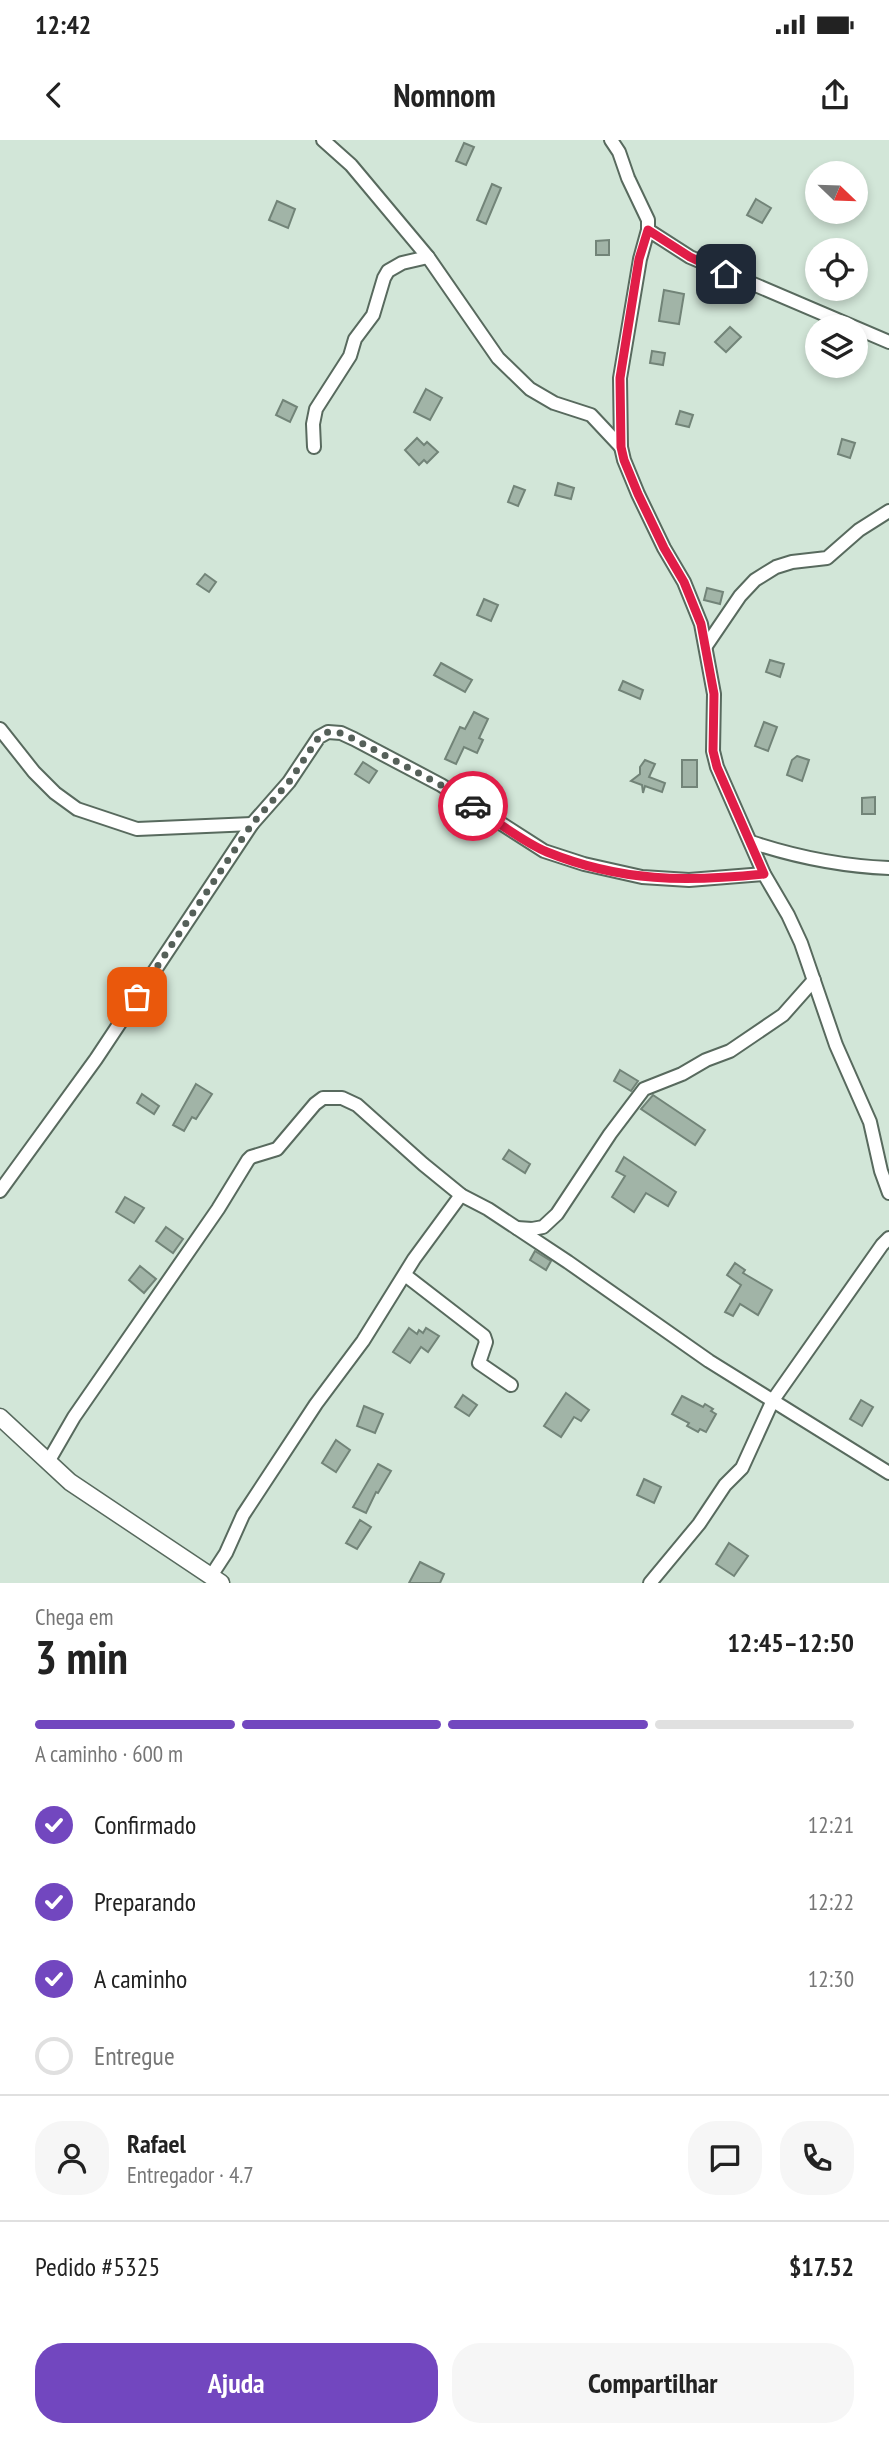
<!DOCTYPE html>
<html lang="pt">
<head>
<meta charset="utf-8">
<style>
  body { margin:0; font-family:"PT Sans Narrow",sans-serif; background:#f6f6f6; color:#222; height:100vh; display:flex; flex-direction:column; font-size:26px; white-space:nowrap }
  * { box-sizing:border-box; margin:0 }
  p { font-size:23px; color:#767676 }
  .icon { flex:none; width:38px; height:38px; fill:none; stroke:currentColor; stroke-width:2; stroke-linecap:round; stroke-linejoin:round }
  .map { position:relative; height:1443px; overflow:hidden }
  .drawer { display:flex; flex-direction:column; background:#fff; flex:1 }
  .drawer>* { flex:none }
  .needle { width:46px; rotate:113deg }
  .controls { position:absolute; left:805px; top:21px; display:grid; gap:14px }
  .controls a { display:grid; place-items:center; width:63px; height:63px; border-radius:50%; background:#fff; box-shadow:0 4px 10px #0003; font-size:35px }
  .pin { position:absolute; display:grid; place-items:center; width:60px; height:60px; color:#fff; margin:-30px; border-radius:14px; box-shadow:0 4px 10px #0006 }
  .courier { position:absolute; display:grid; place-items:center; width:70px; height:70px; margin:-35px; border:5px solid #e11d48; border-radius:50%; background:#fff; color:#222; box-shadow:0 2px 9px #0007 }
  .headline em { font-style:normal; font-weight:800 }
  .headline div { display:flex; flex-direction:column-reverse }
  .headline { display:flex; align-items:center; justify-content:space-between; height:119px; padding:0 35px }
  h1 { font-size:46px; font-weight:800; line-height:52px }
  .bar { display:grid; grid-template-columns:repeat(4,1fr); gap:10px 7px; align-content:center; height:84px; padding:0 35px }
  .bar i { height:9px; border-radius:5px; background:#e0e0e0 }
  .bar .selected { background:#7247bf }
  .bar p { grid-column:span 4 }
  .line { display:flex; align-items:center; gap:18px; padding:0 35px; border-top:2px solid #e0e0e0 }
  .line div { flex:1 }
  .round { display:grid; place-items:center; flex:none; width:74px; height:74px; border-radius:28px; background:#f6f6f6 }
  ol { padding:0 35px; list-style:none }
  li { display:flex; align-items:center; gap:21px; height:77px }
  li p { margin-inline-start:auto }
  li .icon { padding:7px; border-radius:50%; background:#7247bf; color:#fff; stroke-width:4 }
  li:last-child { color:#767676 }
  li i { width:38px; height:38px; border:4px solid #e0e0e0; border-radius:50% }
  .action { display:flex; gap:14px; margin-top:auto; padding:14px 35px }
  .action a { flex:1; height:80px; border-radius:28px; background:#7247bf; color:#fff; font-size:28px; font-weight:800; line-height:80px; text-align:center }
  .action a+a { background:#f6f6f6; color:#222 }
  .status { display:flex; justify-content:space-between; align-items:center; height:49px; padding:0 35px; background:#fff; direction:ltr }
  .status svg { height:19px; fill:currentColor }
  header { display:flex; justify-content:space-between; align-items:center; height:91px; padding:0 35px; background:#fff; font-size:32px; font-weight:800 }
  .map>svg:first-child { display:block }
  .building { fill:#a1b4a7; stroke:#728478; stroke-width:2 }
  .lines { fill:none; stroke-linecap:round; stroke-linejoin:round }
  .minor-casing { stroke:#586a5e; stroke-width:16 }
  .tertiary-casing { stroke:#586a5e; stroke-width:19 }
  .minor { stroke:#fff; stroke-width:12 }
  .tertiary { stroke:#fff; stroke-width:16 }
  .done { stroke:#556059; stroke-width:7; stroke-dasharray:0 12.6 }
  .route { stroke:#e11d48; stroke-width:9 }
</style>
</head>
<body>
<div class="status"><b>12:42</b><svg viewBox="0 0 49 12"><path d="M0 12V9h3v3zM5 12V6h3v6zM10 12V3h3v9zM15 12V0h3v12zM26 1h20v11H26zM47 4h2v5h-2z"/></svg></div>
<header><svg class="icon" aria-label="back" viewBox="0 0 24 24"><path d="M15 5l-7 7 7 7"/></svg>Nomnom<svg class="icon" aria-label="share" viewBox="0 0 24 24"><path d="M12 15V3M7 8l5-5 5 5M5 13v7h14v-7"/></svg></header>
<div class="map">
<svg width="889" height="1443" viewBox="0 0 889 1443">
  <rect width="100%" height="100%" fill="#d2e6d8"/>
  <!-- building -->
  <g class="building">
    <polygon points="464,3 474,7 466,25 456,21"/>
    <polygon points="492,44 501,48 486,84 477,80"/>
    <polygon points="756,59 771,68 762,83 747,75"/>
    <polygon points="277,61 295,69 288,88 269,80"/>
    <polygon points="609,100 609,115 596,115 596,101"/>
    <polygon points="664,150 684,154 679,184 659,181"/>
    <polygon points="730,187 741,197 726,212 715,202"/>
    <polygon points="652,211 665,213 663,225 650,223"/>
    <polygon points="426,249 442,258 430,280 414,272"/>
    <polygon points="283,260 297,267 290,282 276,275"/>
    <polygon points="680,271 693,275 689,287 676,284"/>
    <polygon points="417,298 424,305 427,302 438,312 427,323 424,320 419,325 405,310"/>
    <polygon points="842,299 855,303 850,318 838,314"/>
    <polygon points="558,343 574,348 571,359 555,355"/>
    <polygon points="514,346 525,350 518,366 508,362"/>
    <polygon points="205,434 216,442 209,452 197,444"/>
    <polygon points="707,448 723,452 720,464 704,460"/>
    <polygon points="484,459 498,465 491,481 477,475"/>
    <polygon points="770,520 784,524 780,537 766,532"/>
    <polygon points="441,523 472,540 465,552 434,535"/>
    <polygon points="623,541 643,550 640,559 619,550"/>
    <polygon points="474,572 488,579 479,598 483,600 477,613 464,607 456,624 445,619 460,587 465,589"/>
    <polygon points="764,582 777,587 768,611 755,606"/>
    <polygon points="797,616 809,620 802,641 787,635 792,620"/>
    <polygon points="645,620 655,624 649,637 665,643 662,652 645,646 643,653 642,645 631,641 640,634 640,627"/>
    <rect x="682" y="620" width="15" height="27"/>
    <polygon points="363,622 377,631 369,643 355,634"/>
    <polygon points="875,657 875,674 862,674 862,658"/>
    <polygon points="620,930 638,941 631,951 614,941"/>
    <polygon points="196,944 212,954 196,979 192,977 184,991 173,985"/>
    <polygon points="142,954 159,966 154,974 137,963"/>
    <polygon points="653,955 705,990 695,1005 641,969"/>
    <polygon points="509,1010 530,1024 525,1033 503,1019"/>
    <polygon points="624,1017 676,1052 668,1066 646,1053 634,1072 612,1057 625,1036 616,1031"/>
    <polygon points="125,1057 144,1068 134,1083 116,1072"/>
    <polygon points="166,1087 183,1099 173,1113 156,1101"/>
    <polygon points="535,1111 551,1121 546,1130 530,1120"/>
    <polygon points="735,1123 745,1130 743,1133 772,1150 758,1175 740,1164 733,1176 725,1172 741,1145 727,1135"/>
    <polygon points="140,1126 156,1139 144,1153 129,1140"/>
    <polygon points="409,1188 417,1194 419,1190 423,1193 426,1188 439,1196 428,1212 421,1207 410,1223 393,1212"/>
    <polygon points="566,1253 589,1270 581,1281 574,1277 561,1297 544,1286"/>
    <polygon points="463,1255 477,1265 469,1276 455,1267"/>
    <polygon points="682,1256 703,1267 705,1264 713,1269 711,1271 716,1274 706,1292 700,1289 698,1292 687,1286 689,1283 672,1274"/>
    <polygon points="861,1260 873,1267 862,1286 850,1279"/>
    <polygon points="364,1266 383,1274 375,1293 357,1286"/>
    <polygon points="336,1300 350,1310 336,1332 322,1323"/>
    <polygon points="378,1324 391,1331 378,1353 376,1352 366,1373 353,1367"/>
    <polygon points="644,1339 661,1347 654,1363 637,1355"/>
    <polygon points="360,1380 371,1387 357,1409 346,1403"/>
    <polygon points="729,1403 748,1416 734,1436 716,1424"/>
    <polygon points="420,1422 444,1434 440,1443 409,1443"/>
  </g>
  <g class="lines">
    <defs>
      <g id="minor">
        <polyline points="323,0 351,25 428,117 498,218 530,249 554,263 591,275 621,307"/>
        <polyline points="611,0 619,12 628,38 648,80 648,90 640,119 620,238 621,307 624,320 638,354 664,408 684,442 701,484 714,554 713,611 717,627 764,734 788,775 801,803 836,905 870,982 881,1031 889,1053"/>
        <polyline points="648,90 690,117 889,202"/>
        <polyline points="314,307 313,284 316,269 350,216 355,199 373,175 384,138 388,131 402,123 428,117"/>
        <polyline points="706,506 740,456 755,440 776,427 792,422 827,418 859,390 889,371"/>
        <polyline points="0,589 34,632 55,653 77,669 137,689 252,684"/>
        <path d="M751 702C796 717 841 726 889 728"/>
        <polyline points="0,1051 96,919 252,684 289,642 319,597 328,592 341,593 354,599 441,645 544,711 584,724 642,737 689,740 764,734"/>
        <polyline points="517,1088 532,1089 543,1087 557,1074 610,994 644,949 682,934 706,920 730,911 783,875 814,840"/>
        <polyline points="405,1135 484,1196 486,1202 479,1223 511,1245"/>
        <polyline points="48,1322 74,1277 218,1069 248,1020 251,1017 277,1009 315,964 323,958 342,958 357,965 423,1024 461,1055 488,1069 568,1122 709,1221 889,1333"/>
        <polyline points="211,1436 226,1413 243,1375 316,1264 363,1201 414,1119 461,1055"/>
        <polyline points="650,1443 699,1384 725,1345 742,1328 773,1260 882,1105 889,1098"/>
      </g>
      <polyline id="tertiary" points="0,1277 70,1342 221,1443"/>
    </defs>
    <!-- minor casing -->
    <use href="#minor" class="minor-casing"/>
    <!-- tertiary casing -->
    <use href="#tertiary" class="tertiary-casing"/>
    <!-- minor -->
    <use href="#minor" class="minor"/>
    <!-- tertiary -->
    <use href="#tertiary" class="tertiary"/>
  </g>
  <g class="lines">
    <!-- done -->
    <polyline class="done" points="137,857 252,684 289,642 319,597 328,592 341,593 354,599 441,645 473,666"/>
    <!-- route -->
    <path class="route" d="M473 666C497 681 521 701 547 712 621 742 686 742 764 734L717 627 713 611 714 554 701 484 684 442 664 408 638 354 624 320 621 307 620 238 639 119 648 90 690 117 726 134"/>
  </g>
</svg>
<div class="controls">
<a><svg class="needle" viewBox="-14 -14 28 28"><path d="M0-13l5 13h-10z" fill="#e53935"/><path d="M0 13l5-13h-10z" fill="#767676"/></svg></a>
<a><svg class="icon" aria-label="locate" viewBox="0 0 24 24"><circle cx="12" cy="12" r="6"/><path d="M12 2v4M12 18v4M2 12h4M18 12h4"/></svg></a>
<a><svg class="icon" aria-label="layers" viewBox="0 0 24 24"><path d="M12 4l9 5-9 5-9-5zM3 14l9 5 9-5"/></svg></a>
</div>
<div class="pin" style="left:137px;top:857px;background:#ea580c"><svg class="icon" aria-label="bag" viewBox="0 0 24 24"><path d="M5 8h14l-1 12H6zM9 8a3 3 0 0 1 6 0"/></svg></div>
<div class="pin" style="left:726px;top:134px;background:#1f2937"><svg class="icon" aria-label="home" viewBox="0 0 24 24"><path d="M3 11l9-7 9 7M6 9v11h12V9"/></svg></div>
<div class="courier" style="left:473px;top:666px"><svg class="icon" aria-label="car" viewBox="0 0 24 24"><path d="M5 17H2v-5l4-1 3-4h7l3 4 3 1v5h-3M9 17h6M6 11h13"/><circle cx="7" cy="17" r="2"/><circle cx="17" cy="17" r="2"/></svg></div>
</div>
<section class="drawer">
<div class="headline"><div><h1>3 min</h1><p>Chega em</p></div><em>12:45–12:50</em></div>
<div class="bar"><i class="selected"></i><i class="selected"></i><i class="selected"></i><i></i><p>A caminho · 600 m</p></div>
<ol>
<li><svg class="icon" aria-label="check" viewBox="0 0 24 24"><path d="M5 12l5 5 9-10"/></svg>Confirmado<p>12:21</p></li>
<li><svg class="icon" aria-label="check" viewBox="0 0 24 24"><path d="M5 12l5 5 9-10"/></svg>Preparando<p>12:22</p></li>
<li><svg class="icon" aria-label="check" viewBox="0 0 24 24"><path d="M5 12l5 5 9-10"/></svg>A caminho<p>12:30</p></li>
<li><i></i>Entregue</li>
</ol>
<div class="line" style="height:126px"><a class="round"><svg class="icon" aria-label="person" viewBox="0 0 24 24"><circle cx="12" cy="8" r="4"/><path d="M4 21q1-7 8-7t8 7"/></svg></a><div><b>Rafael</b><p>Entregador · 4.7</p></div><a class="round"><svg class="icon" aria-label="chat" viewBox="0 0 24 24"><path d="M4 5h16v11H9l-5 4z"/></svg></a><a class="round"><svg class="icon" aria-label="phone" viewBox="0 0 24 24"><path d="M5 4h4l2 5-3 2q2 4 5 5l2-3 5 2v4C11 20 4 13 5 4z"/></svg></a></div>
<div class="line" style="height:91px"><div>Pedido #5325</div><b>$17.52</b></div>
<div class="action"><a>Ajuda</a><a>Compartilhar</a></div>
</section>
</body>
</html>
